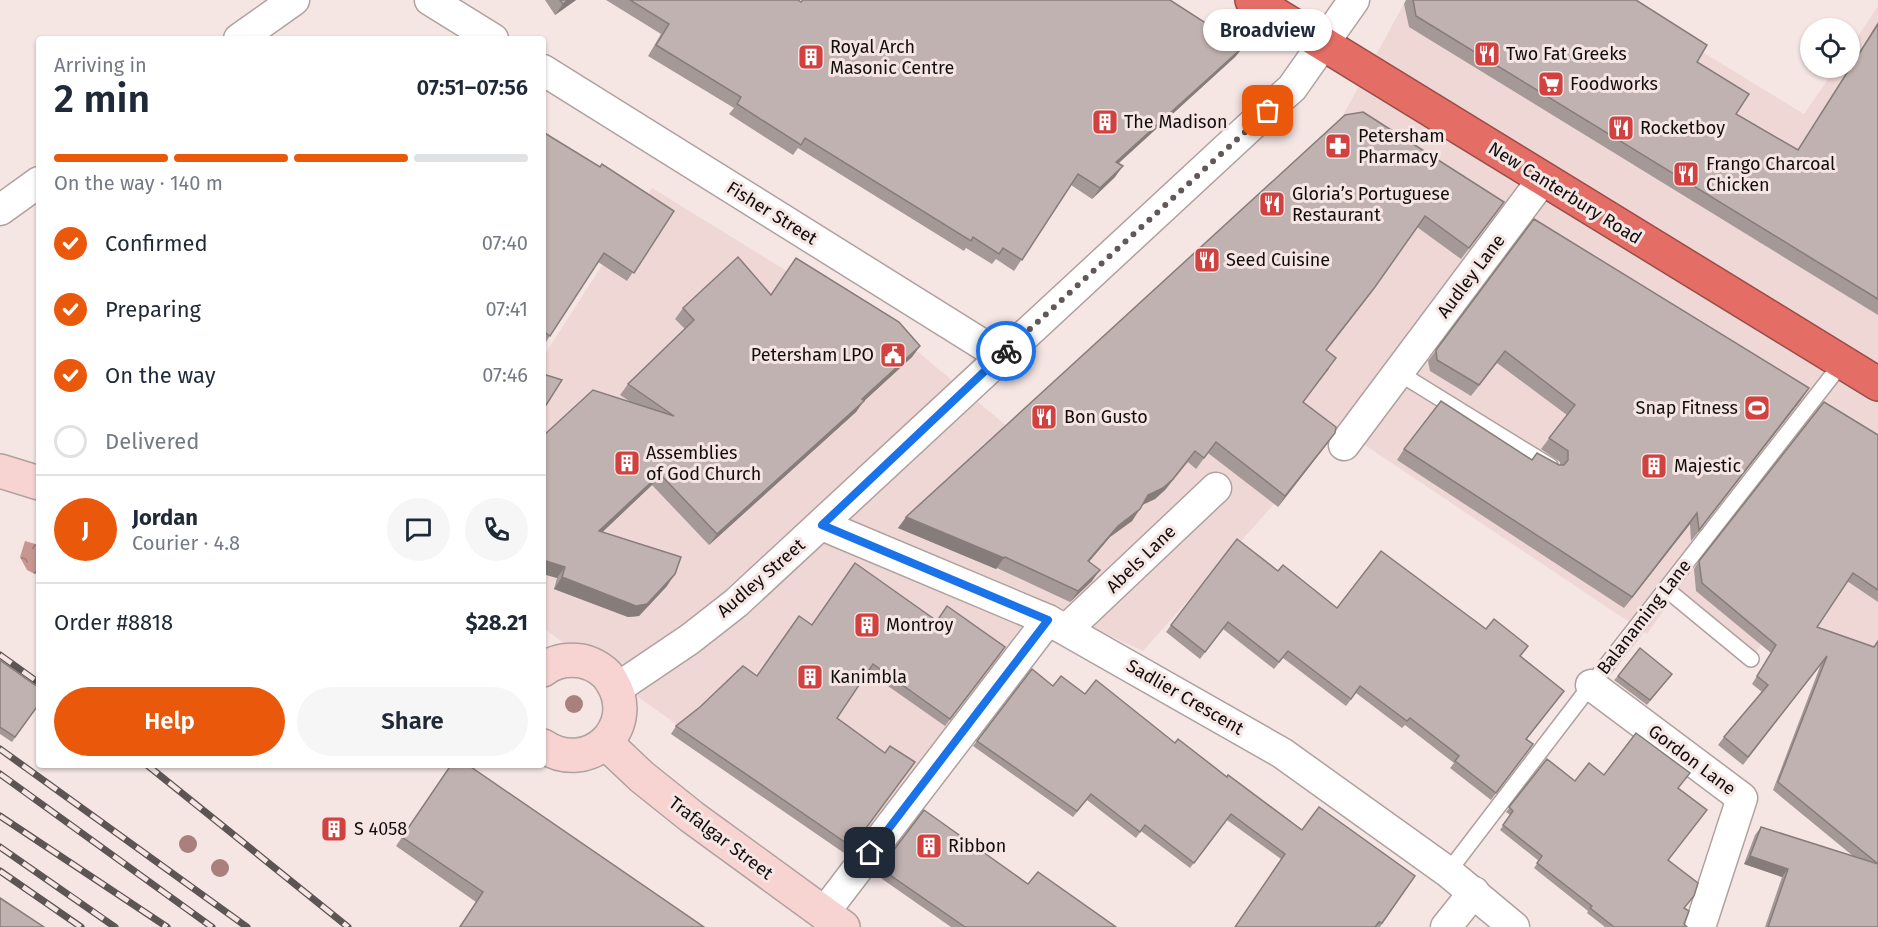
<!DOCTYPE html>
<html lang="en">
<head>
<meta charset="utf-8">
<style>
  body { margin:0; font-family:"Fira Sans",sans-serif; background:#f6f6f7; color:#1f2937; height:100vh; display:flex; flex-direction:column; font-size:22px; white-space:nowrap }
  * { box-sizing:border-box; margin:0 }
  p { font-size:20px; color:#747a83 }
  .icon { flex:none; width:33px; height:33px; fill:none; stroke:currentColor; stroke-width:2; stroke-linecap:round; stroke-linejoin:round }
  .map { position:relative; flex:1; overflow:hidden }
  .side { position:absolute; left:36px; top:36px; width:510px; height:732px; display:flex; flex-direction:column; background:#fff; border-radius:6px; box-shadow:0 2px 4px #0004 }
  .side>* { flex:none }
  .buttons { position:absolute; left:1800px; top:18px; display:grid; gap:12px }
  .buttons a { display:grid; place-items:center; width:60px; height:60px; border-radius:50%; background:#fff; box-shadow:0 2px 4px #0004; font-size:30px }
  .pin { position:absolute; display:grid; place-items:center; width:51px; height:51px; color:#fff; margin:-26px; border-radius:12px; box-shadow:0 3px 9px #0006 }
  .courier { position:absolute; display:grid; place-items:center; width:60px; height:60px; margin:-30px; border:4px solid #1a73e8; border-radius:50%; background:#fff; color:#222; box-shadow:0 2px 8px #0007 }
  .bubble { position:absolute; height:42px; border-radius:21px; background:#fff; box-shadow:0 2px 4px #0004; font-size:20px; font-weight:600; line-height:42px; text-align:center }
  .head em { font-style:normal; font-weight:600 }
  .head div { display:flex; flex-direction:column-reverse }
  .head { display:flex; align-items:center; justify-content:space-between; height:102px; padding:0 18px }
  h1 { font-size:39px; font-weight:600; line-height:45px }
  .bar { display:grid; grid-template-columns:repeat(4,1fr); gap:9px 6px; align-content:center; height:72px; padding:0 18px }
  .bar i { height:8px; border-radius:4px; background:#e0e1e3 }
  .bar .active { background:#ea580c }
  .bar p { grid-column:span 4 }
  .line { display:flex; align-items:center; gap:15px; padding:0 18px; border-top:2px solid #e0e1e3 }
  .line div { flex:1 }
  .round { display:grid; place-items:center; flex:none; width:63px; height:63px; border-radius:32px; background:#f6f6f7 }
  ol { padding:0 18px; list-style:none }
  li { display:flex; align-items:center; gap:18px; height:66px }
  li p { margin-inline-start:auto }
  li .icon { padding:6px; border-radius:50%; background:#ea580c; color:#fff; stroke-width:4 }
  li:last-child { color:#747a83 }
  li i { width:33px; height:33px; border:3px solid #e0e1e3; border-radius:50% }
  .action { display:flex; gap:12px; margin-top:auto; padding:12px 18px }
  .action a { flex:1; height:69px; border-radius:36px; background:#ea580c; color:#fff; font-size:24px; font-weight:600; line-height:69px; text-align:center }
  .action a+a { background:#f6f6f7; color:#1f2937 }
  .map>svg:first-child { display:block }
  .built { fill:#efd7d5 }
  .forest { fill:url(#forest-crowns) }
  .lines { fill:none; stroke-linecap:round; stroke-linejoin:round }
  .lane-casing { stroke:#afa19f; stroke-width:18 }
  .street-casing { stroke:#afa19f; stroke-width:33 }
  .secondary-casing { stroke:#afa19f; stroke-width:36 }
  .highway-casing { stroke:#9a4c47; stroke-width:36 }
  .lane { stroke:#fff; stroke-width:15 }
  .street { stroke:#fff; stroke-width:30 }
  .secondary { stroke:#f7d4d1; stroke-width:33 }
  .highway { stroke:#e46e66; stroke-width:33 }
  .rail-casing { stroke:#5d5454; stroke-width:7 }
  .rail { stroke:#f5e6e4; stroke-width:4.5; stroke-dasharray:14; stroke-linecap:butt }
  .tree { fill:#a9807d }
  .wall { fill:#a59997 }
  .shaded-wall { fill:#867d7b }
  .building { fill:#c0b2b0; stroke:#867d7b; stroke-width:1.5 }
  .done { stroke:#615958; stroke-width:6; stroke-dasharray:0 10.8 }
  .route { stroke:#1a73e8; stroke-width:8 }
  .labels { text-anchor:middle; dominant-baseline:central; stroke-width:6; stroke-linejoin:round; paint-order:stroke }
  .poi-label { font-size:18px; fill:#120d0d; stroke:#f5e6e4; text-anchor:start }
  .street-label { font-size:18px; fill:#120d0d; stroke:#f5e6e4 }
</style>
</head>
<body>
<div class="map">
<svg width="1878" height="927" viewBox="0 0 1878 927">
  <defs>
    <pattern id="forest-crowns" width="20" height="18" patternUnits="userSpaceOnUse" patternTransform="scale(1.5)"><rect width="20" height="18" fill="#c89691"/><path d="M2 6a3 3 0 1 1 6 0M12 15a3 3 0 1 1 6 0" fill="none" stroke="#a17975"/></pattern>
  </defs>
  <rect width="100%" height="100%" fill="#f5e6e4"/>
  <!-- built -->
  <polygon class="built" points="1406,0 1617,0 1804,114 1836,68 1850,68 1850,48 1878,6 1878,651 1783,611 1755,653 1678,590 1647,634 1341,429 1143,651 1039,603 857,855 543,628 543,357 652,188 917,351 1008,427 1337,126"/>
  <!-- forest -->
  <polygon class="forest" points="25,541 39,545 39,576 27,570 20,557"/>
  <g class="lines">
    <defs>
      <g id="lane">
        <polyline points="1399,373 1550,466"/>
        <polyline points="1666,589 1751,659"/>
        <polyline points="1448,872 1591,685 1842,363"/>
      </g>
      <g id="street">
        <polyline points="430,0 493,39"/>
        <polyline points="239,39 294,0"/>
        <polyline points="543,70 1001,356"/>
        <polyline points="0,210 39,182"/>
        <polyline points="1344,445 1543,179"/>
        <polyline points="822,525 1048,620 1282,753 1448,872 1514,927"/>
        <polyline points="1067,629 1216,488"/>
        <polyline points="1591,685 1742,798 1700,927"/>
        <polyline points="616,689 690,639 736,603 1283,96 1292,88 1354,0"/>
        <polyline points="823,914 1048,620"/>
        <polyline points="1446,927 1474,892"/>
      </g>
      <g id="secondary">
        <polyline points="0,471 39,483"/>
        <path d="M543 670C554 661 568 659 582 661 594 664 606 671 612 682 640 728 588 776 543 746"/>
        <polyline points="606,743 642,777 692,817 843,927"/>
      </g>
      <polyline id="highway" points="1252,0 1878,384"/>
    </defs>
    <!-- lane casing -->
    <use href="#lane" class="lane-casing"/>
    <!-- street casing -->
    <use href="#street" class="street-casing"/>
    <!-- secondary casing -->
    <use href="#secondary" class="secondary-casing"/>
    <!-- highway casing -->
    <use href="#highway" class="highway-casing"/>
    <!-- lane -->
    <use href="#lane" class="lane"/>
    <!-- street -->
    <use href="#street" class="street"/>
    <!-- secondary -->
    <use href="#secondary" class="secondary"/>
    <!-- highway -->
    <use href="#highway" class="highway"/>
    <defs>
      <g id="rail">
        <polyline points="0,655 39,683"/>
        <polyline points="0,749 247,927"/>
        <polyline points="147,765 348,927"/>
        <polyline points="0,774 212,927"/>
        <polyline points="0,816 167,927"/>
        <polyline points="0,847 115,927"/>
        <polyline points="0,871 81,927"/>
      </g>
    </defs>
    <!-- rail casing -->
    <use href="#rail" class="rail-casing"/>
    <!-- rail -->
    <use href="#rail" class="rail"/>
  </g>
  <!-- trees -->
  <g class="tree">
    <circle cx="574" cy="704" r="9"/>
    <circle cx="188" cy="844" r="9"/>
    <circle cx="220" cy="868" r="9"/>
  </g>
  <!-- wall -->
  <g class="wall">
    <polygon points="545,0 576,0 555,15"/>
    <polygon points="606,0 798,0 801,2 802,0 1170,0 1243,47 1235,57 1118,163 1115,177 1092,199 1071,185 1014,271 996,259 992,264 966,248 964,251 798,148 793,155 729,114 734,108 648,56 661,34"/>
    <polygon points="1406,0 1636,0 1697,62 1736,114 1798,150 1878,22 1878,315 1409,27 1404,4"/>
    <polygon points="1345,115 1496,213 1461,259 1417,227 1367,298 1326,351 1329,369 1303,402 1327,444 1278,507 1208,453 1196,469 1188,462 1165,490 1155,499 1142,505 1132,521 1110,537 1089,562 1092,581 1070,602 997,568 996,569 898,528"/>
    <polygon points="543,132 674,211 627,281 598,262 544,345 543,344"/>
    <polygon points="1534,219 1801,400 1691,541 1690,524 1624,608 1397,460 1404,449 1532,460 1560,465 1560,462 1541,449 1567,415 1497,363 1471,396 1430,371 1428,361"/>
    <polygon points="771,295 920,346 912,357 863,402 856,412 709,545 652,485 602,532 667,586 639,616 628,617 554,589 557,578 543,574 543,436 629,401 620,395 628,384 685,329 675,319 683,308"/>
    <polygon points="1878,435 1878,602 1847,581 1817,627 1874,647 1878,927 1765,927 1782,877 1744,864 1755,835 1761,827 1853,856 1773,790 1821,664 1743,765 1718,745 1724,737 1762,692 1752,684 1771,653 1696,591 1694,569 1699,561"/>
    <polygon points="1278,571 1337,608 1521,656 1564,691 1527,739 1533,744 1491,800 1450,768 1454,763 1405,725 1402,728 1356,693 1346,706 1283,658 1274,669 1223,629 1200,659 1166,632 1171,625"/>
    <polygon points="937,621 1000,655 945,726 868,672 837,718 885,753 915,762 847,855 671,734 676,726 757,676 812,625"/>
    <polygon points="0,660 39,704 12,742 0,734"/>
    <polygon points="1032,669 1053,686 1085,694 1175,743 1227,777 1302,830 1415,876 1380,927 1235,927 1281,859 1227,820 1190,868 1141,831 1136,838 1087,800 1073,817 973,746"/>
    <polygon points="1672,674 1647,705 1614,680 1618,676"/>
    <polygon points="1547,759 1575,781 1604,775 1679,788 1669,860 1685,908 1684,924 1687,927 1605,927 1587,913 1588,911 1534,868 1539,861 1500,830 1510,815 1506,812"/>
    <polygon points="451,765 704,927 459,927 476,902 396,846"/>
    <polygon points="880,868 1028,884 1116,927 951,927 875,874"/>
  </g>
  <!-- shaded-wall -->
  <g class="shaded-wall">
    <polygon points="568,0 576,0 555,15 563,4"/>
    <polygon points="1243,47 1235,57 1108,173 1116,162"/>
    <polygon points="1123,166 1115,177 1092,199 1100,188"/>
    <polygon points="1375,287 1367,298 1318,361 1326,350"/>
    <polygon points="920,346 912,357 863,402 856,412 709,545 717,534"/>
    <polygon points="1809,388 1801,400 1691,541 1699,530"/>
    <polygon points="1335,433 1327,444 1278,507 1285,496"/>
    <polygon points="1195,451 1165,490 1155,499 1140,506 1148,495"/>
    <polygon points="660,474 652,485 591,543 599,531"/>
    <polygon points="1140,509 1132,521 1110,537 1080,572 1088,561 1118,526"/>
    <polygon points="1697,513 1690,524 1624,608 1632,597"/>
    <polygon points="906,517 1004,558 996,569 898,528"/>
    <polygon points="543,560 565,567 557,578 543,574"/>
    <polygon points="1100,570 1092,581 1070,602 1078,591"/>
    <polygon points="675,574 667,586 639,616 628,617 554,589 562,577"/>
    <polygon points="1750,856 1788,869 1782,877 1744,864"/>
  </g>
  <!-- building -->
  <g class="building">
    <polygon points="560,0 568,0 563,4"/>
    <polygon points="630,0 798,0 801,2 803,0 1170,0 1243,47 1116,162 1123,166 1100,188 1078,174 1022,260 1003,248 999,254 973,237 971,241 805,138 801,145 737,104 741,97 656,45 669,24"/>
    <polygon points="1413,0 1636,0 1707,45 1697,62 1749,94 1736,114 1798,150 1878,24 1878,299 1416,16"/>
    <polygon points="1363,112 1504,202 1469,248 1425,216 1375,287 1326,350 1336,358 1303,402 1336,427 1335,433 1285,496 1216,442 1204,458 1195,451 1173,479 1163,488 1148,495 1140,509 1118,526 1088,561 1100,570 1078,591 1005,557 1004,558 906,517 1345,115"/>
    <polygon points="543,132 600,167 602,164 674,211 634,273 604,253 550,336 543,331"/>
    <polygon points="1534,219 1809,388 1699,530 1697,513 1632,597 1404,449 1441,401 1532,460 1537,453 1559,465 1564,465 1568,460 1568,451 1549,438 1575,405 1505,351 1479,385 1437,360 1436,350"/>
    <polygon points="738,257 771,295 796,258 899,322 920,346 862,399 864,401 717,534 660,474 599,531 681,557 675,574 647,604 636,606 562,577 565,567 543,560 543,436 593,390 674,416 628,384 694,320 683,308"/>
    <polygon points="543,374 562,380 543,410"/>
    <polygon points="1824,402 1878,435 1878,590 1853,573 1817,627 1874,647 1878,641 1878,864 1778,782 1827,656 1748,757 1724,737 1768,685 1757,676 1776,645 1702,583 1699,561"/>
    <polygon points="1237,539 1278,571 1283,565 1337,608 1381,551 1486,629 1494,619 1528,646 1520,656 1564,691 1526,739 1533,744 1496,793 1455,761 1459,756 1410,718 1407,721 1360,686 1351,699 1288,651 1279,662 1228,622 1205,652 1171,625"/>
    <polygon points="855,563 937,621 947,606 1005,647 950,719 873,664 837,718 885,753 890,746 915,762 852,847 676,726 700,707 743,666 757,676 799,616 812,625"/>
    <polygon points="1640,648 1672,674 1650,700 1618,676"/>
    <polygon points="0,660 39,688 39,704 15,737 0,727"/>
    <polygon points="1032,669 1053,686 1061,676 1085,694 1096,680 1175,743 1178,739 1227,777 1228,775 1302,830 1319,807 1415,876 1382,923 1379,922 1375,927 1235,927 1285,854 1231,814 1194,863 1145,825 1140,832 1091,794 1077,811 977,741"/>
    <polygon points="1636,733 1690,773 1678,788 1707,810 1668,860 1698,883 1694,896 1684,908 1689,911 1684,924 1687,927 1614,927 1590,908 1592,906 1537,863 1542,856 1503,825 1513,811 1509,807 1547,759 1575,781 1589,763 1604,775"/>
    <polygon points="451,765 468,765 704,927 460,927 483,892 402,837"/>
    <polygon points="924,810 1028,884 1038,872 1116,927 965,927 880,868"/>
    <polygon points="1761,827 1878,864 1878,927 1768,927 1788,869 1750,856"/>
    <polygon points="0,898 44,927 0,927"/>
  </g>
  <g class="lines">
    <!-- done -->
    <polyline class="done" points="1006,351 1268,111"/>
    <!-- route -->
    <polyline class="route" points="870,853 1048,620 822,525 1006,351"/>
  </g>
  <!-- icons -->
  <defs>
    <symbol id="restaurant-square" viewBox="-11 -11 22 22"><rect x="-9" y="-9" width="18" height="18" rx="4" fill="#d0413f" stroke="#f5e6e4"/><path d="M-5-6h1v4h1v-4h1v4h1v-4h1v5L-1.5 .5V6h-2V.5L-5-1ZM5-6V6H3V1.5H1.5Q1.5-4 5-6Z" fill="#fff"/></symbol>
    <symbol id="building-square" viewBox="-11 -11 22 22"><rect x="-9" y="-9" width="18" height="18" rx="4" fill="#d0413f" stroke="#f5e6e4"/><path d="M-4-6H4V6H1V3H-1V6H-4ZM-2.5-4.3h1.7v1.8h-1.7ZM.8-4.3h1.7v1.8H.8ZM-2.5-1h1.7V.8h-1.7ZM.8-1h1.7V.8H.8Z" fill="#fff"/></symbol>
    <symbol id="supermarket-square" viewBox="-11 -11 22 22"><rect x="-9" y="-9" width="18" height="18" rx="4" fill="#d0413f" stroke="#f5e6e4"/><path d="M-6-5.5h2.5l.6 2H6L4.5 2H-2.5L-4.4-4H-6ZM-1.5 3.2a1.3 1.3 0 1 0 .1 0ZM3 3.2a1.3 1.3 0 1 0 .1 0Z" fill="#fff"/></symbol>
    <symbol id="pharmacy-square" viewBox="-11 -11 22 22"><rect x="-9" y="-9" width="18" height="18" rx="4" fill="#d0413f" stroke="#f5e6e4"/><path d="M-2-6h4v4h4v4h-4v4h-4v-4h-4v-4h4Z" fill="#fff"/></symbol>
    <symbol id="civic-square" viewBox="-11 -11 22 22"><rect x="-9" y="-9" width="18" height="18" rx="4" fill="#d0413f" stroke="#f5e6e4"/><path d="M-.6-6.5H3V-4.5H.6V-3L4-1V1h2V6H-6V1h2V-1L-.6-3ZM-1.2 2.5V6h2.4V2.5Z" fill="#fff"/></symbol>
    <symbol id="stadium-square" viewBox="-11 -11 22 22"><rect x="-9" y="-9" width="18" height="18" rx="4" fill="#d0413f" stroke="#f5e6e4"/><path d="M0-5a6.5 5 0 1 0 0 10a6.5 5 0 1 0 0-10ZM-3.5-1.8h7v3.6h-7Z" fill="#fff"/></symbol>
  </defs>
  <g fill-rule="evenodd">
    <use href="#restaurant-square" x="1472" y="39" width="30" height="30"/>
    <use href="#building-square" x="796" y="42" width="30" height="30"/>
    <use href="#supermarket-square" x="1536" y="69" width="30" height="30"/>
    <use href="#building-square" x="1090" y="107" width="30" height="30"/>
    <use href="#restaurant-square" x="1606" y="113" width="30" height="30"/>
    <use href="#pharmacy-square" x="1323" y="131" width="30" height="30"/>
    <use href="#restaurant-square" x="1671" y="159" width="30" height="30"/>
    <use href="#restaurant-square" x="1257" y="189" width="30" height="30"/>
    <use href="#restaurant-square" x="1192" y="245" width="30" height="30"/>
    <use href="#civic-square" x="878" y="340" width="30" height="30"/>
    <use href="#stadium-square" x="1742" y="393" width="30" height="30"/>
    <use href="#restaurant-square" x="1029" y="402" width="30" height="30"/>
    <use href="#building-square" x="612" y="448" width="30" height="30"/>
    <use href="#building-square" x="1639" y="451" width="30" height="30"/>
    <use href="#building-square" x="852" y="610" width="30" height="30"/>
    <use href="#building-square" x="795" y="662" width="30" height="30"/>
    <use href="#building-square" x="319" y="814" width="30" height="30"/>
    <use href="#building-square" x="914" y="831" width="30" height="30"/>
  </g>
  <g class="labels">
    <!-- poi labels -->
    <g class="poi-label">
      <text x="830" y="47">Royal Arch<tspan x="830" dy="21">Masonic Centre</tspan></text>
      <text x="1506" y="54">Two Fat Greeks</text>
      <text x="1570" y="84">Foodworks</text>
      <text x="1124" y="122">The Madison</text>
      <text x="1640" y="128">Rocketboy</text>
      <text x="1358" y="136">Petersham<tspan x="1358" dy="21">Pharmacy</tspan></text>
      <text x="1706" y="164">Frango Charcoal<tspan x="1706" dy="21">Chicken</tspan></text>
      <text x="1292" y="194">Gloria’s Portuguese<tspan x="1292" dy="21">Restaurant</tspan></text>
      <text x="1226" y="260">Seed Cuisine</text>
      <text x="874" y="355" text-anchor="end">Petersham LPO</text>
      <text x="1738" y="408" text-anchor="end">Snap Fitness</text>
      <text x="1064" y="417">Bon Gusto</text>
      <text x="646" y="453">Assemblies<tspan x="646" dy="21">of God Church</tspan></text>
      <text x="1674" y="466">Majestic</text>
      <text x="886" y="625">Montroy</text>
      <text x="830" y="677">Kanimbla</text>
      <text x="354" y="829">S 4058</text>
      <text x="948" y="846">Ribbon</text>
    </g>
    <!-- street labels -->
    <g class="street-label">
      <text transform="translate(1565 193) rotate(32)">New Canterbury Road</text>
      <text transform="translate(772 213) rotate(32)">Fisher Street</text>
      <text transform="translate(1471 276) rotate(-53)">Audley Lane</text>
      <text transform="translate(1141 559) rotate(-44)">Abels Lane</text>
      <text transform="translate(761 578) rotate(-41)">Audley Street</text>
      <text transform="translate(1644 617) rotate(-52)">Balanaming Lane</text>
      <text transform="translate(1185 697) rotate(30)">Sadlier Crescent</text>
      <text transform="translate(1692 760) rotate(37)">Gordon Lane</text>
      <text transform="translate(721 838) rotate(37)">Trafalgar Street</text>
    </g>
  </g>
</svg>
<div class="buttons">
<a><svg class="icon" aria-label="locate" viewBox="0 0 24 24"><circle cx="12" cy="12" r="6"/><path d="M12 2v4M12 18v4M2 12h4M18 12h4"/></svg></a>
</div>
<div class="pin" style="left:1268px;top:111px;background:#ea580c"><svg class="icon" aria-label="bag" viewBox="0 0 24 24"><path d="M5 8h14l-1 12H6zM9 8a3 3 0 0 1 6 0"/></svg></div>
<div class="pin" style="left:870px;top:853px;background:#1f2937"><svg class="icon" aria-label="home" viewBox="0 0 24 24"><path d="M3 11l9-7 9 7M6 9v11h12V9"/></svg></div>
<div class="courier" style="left:1006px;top:351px"><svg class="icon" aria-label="bike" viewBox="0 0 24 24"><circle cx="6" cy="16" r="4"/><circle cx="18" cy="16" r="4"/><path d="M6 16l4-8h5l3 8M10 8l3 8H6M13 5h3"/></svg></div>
<div class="bubble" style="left:1203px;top:9px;width:129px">Broadview</div>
<section class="side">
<div class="head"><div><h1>2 min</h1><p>Arriving in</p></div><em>07:51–07:56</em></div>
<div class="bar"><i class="active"></i><i class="active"></i><i class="active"></i><i></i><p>On the way · 140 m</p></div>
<ol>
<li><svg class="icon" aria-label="check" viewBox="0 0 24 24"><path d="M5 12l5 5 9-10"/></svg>Confirmed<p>07:40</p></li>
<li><svg class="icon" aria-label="check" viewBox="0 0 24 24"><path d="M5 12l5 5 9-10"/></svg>Preparing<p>07:41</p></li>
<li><svg class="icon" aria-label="check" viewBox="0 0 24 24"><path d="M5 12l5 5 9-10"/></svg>On the way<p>07:46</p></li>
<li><i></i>Delivered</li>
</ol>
<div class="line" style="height:108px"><b class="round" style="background:#ea580c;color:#fff">J</b><div><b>Jordan</b><p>Courier · 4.8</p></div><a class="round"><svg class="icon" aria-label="chat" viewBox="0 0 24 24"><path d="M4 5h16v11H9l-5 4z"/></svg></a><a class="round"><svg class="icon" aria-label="phone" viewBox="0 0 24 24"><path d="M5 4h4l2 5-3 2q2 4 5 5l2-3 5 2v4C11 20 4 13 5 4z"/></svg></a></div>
<div class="line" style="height:78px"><div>Order #8818</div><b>$28.21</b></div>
<div class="action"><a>Help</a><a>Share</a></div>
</section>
</div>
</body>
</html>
